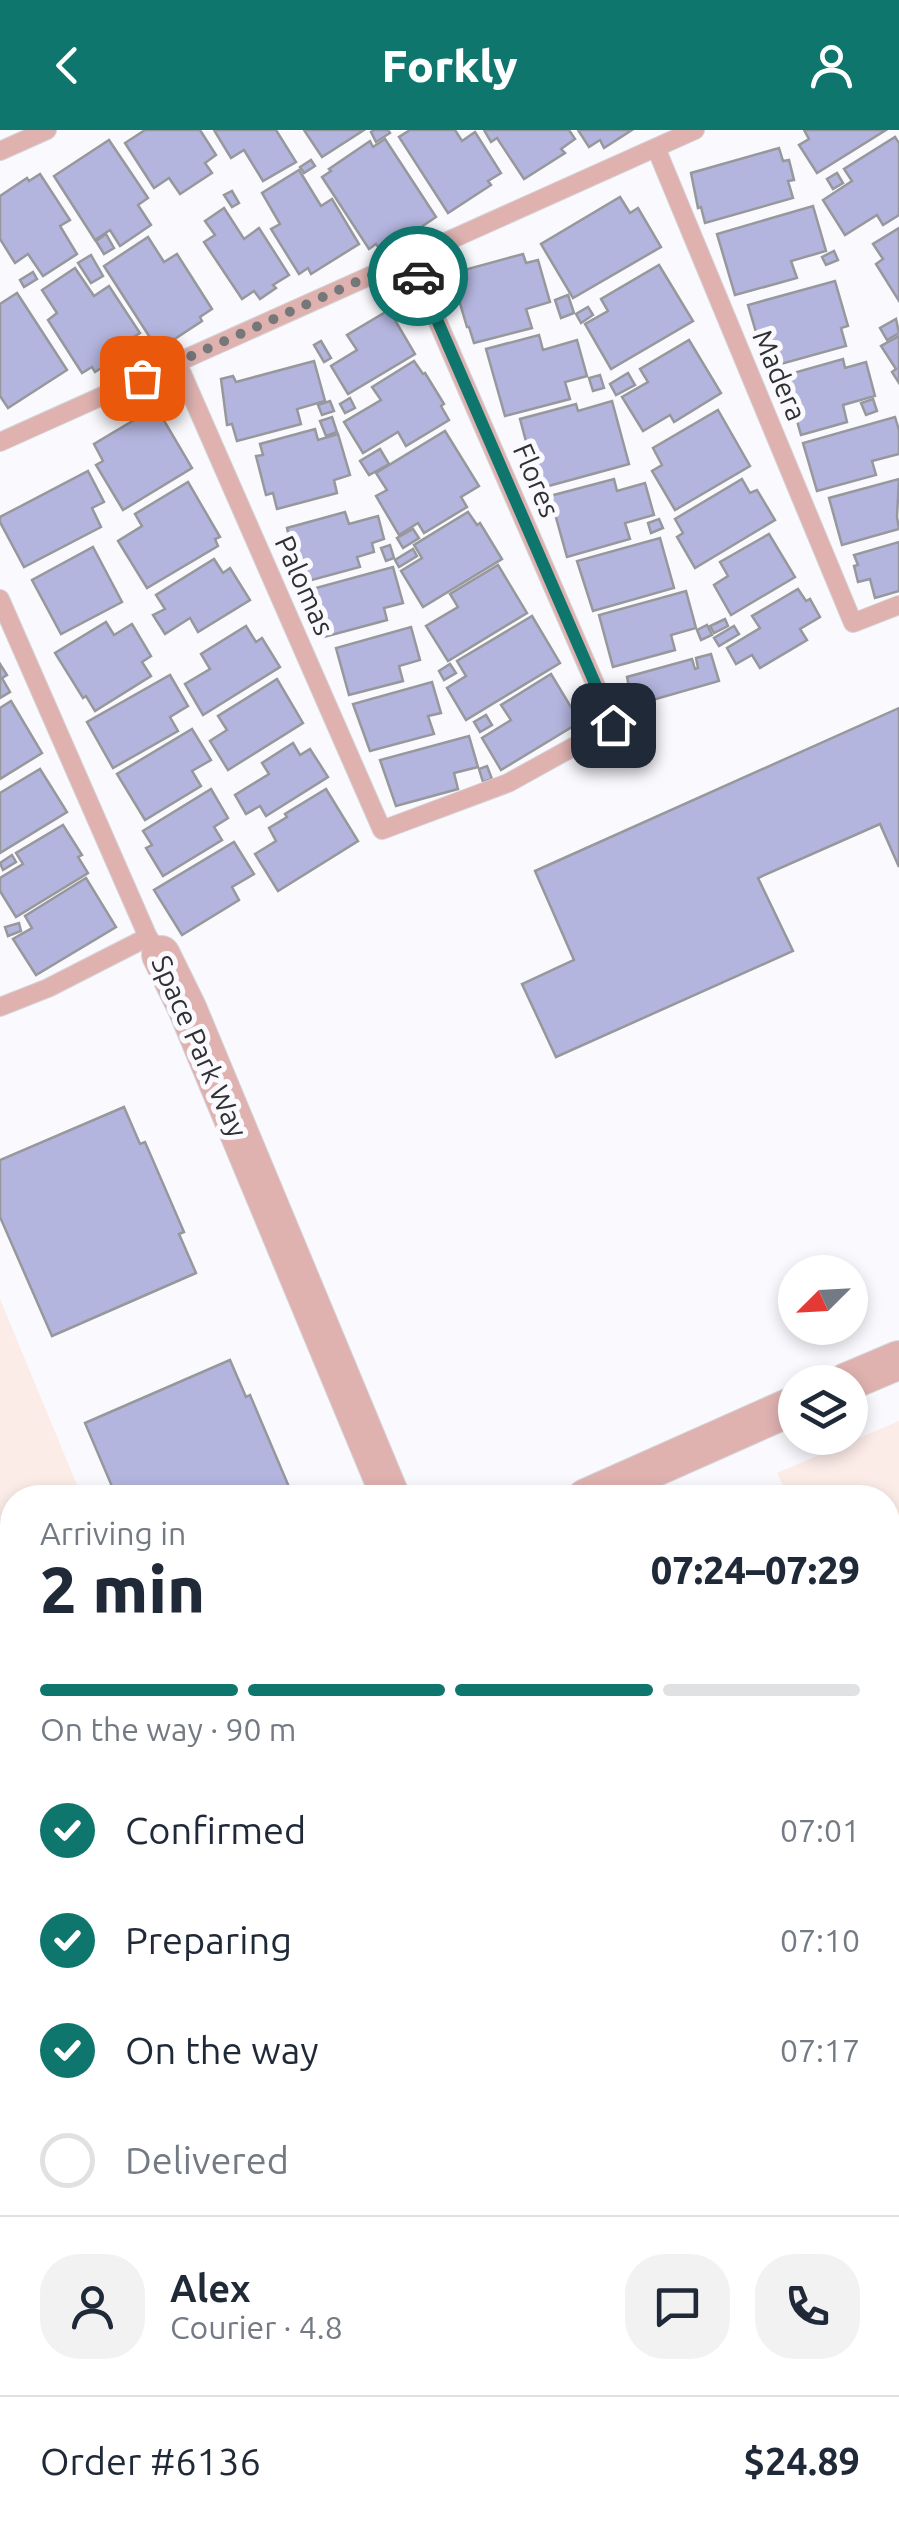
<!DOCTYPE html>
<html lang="en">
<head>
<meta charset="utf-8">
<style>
  body { margin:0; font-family:Ubuntu,sans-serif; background:#f2f2f3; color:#1f2937; height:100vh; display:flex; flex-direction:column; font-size:38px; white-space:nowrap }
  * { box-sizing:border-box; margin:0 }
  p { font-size:32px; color:#747a83 }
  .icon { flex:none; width:55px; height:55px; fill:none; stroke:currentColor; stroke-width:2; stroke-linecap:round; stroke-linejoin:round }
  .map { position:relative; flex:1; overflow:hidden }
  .panel { position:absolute; left:0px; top:1355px; width:900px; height:1062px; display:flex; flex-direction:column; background:#fff; border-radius:40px 40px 0 0; box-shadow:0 5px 15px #0003 }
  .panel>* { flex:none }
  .needle { width:65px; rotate:246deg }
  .controls { position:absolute; left:778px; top:1125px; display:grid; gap:20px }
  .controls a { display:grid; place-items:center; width:90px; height:90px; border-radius:50%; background:#fff; box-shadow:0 5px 15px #0003; font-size:50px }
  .pin { position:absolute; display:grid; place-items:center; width:85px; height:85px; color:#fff; margin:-42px; border-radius:20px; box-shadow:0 5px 15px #0006 }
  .courier { position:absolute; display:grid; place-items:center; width:100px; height:100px; margin:-50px; border:8px solid #0f766e; border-radius:50%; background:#fff; color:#222; box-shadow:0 2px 12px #0007 }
  .summary em { font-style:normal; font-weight:800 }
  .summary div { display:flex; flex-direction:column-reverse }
  .summary { display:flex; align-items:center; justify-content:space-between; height:170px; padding:0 40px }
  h1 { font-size:65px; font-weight:800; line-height:75px }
  .bar { display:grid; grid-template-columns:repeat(4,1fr); gap:15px 10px; align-content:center; height:120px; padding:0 40px }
  .bar i { height:12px; border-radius:8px; background:#e0e1e3 }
  .bar .on { background:#0f766e }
  .bar p { grid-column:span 4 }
  .line { display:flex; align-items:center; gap:25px; padding:0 40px; border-top:2px solid #e0e1e3 }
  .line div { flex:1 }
  .round { display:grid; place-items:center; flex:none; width:105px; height:105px; border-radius:40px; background:#f2f2f3 }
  ol { padding:0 40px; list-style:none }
  li { display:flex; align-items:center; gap:30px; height:110px }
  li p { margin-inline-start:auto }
  li .icon { padding:10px; border-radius:50%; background:#0f766e; color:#fff; stroke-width:4 }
  li:last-child { color:#747a83 }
  li i { width:55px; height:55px; border:5px solid #e0e1e3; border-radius:50% }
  header { display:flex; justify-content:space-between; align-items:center; height:130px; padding:0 40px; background:#0f766e; color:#fff; font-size:45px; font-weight:800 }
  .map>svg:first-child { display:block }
  .commercial { fill:#fcece8 }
  .building { fill:#b4b5de; stroke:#97989c; stroke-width:2.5 }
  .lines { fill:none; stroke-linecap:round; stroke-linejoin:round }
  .lane-casing { stroke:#d5d5d9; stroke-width:20 }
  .street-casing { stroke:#d5d5d9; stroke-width:40 }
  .lane { stroke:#dfb2b0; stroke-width:18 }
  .street { stroke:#dfb2b0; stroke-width:38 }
  .done { stroke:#767779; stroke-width:10; stroke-dasharray:0 18 }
  .route { stroke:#0f766e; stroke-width:12 }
  .labels { text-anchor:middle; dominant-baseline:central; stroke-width:10; stroke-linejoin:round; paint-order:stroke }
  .street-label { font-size:28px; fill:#303132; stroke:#f9f9fe }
</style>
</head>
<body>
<header><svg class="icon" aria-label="back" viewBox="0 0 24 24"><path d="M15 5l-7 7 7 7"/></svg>Forkly<svg class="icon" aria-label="person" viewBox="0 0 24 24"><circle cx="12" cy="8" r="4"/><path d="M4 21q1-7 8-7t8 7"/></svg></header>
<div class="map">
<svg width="899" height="2417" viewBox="0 0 899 2417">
  <rect width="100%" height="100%" fill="#f9f9fe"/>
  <!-- commercial -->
  <g class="commercial">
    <polygon points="0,1169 82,1367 12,1368 12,2405 512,2405 517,2417 0,2417"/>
    <polygon points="899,1291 899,1619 888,1593 888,1368 788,1367 777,1343"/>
    <polygon points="899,1708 899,1858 888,1832 888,1713"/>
    <polygon points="899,1965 899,2417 548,2417 543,2405 888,2405 888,1970"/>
  </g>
  <!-- building -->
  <g class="building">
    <polygon points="145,0 200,0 216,25 205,33 212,43 180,64 169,48 154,58 125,13"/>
    <polygon points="214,0 276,0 296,32 263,51 244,20 231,28"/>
    <polygon points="304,0 364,0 322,27"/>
    <polygon points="374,0 388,0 390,3 376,12 371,2"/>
    <polygon points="410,0 455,0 462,11 475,2 501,43 488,51 491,55 448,83 399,7"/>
    <polygon points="484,0 569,0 575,9 561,19 565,23 524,49 497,8 491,12"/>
    <polygon points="578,0 632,0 604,18 600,10 589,17"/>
    <polygon points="804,0 886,0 817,43 799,15 809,9"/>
    <polygon points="895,7 899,13 899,85 883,95 877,85 845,105 823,70 852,51 844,39"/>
    <polygon points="385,9 436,87 402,110 398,105 379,118 376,114 369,119 322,47 331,41 329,39 370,11 373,17"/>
    <polygon points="109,10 148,68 138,75 151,95 120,116 110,100 95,110 54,46"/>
    <polygon points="779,18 783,31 789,30 794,50 788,51 793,68 705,93 701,77 698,78 691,43"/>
    <polygon points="311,30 315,36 304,43 300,37"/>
    <polygon points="299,40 321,76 332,69 359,114 311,144 308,138 299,144 271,99 280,94 262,63"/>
    <polygon points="837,43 843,53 833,59 827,49"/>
    <polygon points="40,44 70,90 60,96 77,124 43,146 28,124 15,133 0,109 0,66 27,48 29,51"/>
    <polygon points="232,61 239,73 232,77 224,65"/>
    <polygon points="620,67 630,83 638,78 661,117 573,168 541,114"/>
    <polygon points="813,76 826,121 791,131 797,148 735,165 717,104"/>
    <polygon points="224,78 244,109 259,98 289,145 273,155 276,158 260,169 254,161 242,169 204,112 215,105 205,91"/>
    <polygon points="899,98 899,171 876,134 883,129 873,114"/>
    <polygon points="106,104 114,118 104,124 96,111"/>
    <polygon points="148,107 164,132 177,124 212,179 200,187 202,191 158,220 104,136"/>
    <polygon points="834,121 838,130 826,135 822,127"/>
    <polygon points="523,124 526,133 538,130 550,172 526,179 532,198 474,213 469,197 467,197 454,153 467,149 464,140"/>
    <polygon points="91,125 103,146 91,153 78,133"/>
    <polygon points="659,135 693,191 611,239 585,194 608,181 601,169"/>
    <polygon points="75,138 94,166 109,156 140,203 124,213 129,220 95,242 92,237 82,243 48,190 57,183 42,160"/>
    <polygon points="33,142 37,149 24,157 20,150"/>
    <polygon points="835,151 848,196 841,198 846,216 770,237 765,218 761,219 748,175"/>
    <polygon points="17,163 67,240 8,278 0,266 0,174"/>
    <polygon points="568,165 574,183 561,188 555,170"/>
    <polygon points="588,177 593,185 581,193 576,184"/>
    <polygon points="389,180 415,224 348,264 331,236 357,220 347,205"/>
    <polygon points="896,189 899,203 887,210 880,198"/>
    <polygon points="539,205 543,220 577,210 587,246 565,252 570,269 505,286 486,219"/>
    <polygon points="899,206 899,253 892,242 896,239 881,216"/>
    <polygon points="689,210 721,263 674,292 670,285 643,301 622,267 648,252 640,239"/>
    <polygon points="321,211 331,228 324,232 314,215"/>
    <polygon points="843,229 845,238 866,232 875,266 843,275 847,292 801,305 795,284 785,287 776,257 782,256 779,247"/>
    <polygon points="314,231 325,271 297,279 301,294 237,311 232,294 227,295 221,249 233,246 236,252"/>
    <polygon points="414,231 423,244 425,243 444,274 441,276 449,290 406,316 398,302 363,323 344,292 381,270 372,257"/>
    <polygon points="628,243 635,255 616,265 610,254"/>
    <polygon points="600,245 604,258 593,261 589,248"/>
    <polygon points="350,268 355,278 345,283 340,274"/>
    <polygon points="873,269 877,281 866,285 861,273"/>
    <polygon points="330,271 334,281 322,285 318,275"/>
    <polygon points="612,271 629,334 534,360 523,320 528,319 520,289 576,274 578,281"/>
    <polygon points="156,277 192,338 123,380 96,335 103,331 94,314"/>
    <polygon points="718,280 750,336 675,380 652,341 662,335 653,318"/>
    <polygon points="332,287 337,302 326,306 320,291"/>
    <polygon points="895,287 899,300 899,324 872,331 876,345 817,361 803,313"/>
    <polygon points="315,299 318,310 338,304 350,345 334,350 337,363 277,379 273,363 266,365 256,326 263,325 260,314"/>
    <polygon points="445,301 479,356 461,367 467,377 424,403 418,393 399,405 376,366 387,360 376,343"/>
    <polygon points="380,319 389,334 369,345 360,331"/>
    <polygon points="88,341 104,372 92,378 101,397 24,437 0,392 0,387"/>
    <polygon points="614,349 617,361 645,353 654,385 625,393 630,409 567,427 550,366"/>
    <polygon points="742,349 750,363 757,360 775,390 695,438 677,407 683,403 675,389"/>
    <polygon points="899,349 897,387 899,399 842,415 829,368"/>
    <polygon points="188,352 220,407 215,409 218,416 147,458 118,411 142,396 135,384"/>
    <polygon points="345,382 349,394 378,386 384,409 372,413 374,422 357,427 360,437 308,451 303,432 295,434 287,398"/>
    <polygon points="468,382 477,395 480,393 502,429 423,477 401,441 422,428 414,415"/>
    <polygon points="659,389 663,398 651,403 648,393"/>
    <polygon points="413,399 419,408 403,418 397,408"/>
    <polygon points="769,404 795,447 731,485 714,455 728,446 720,432"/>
    <polygon points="660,408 674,458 593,481 577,431"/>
    <polygon points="899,412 899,461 875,468 870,449 858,452 854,436 858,435 854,425"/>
    <polygon points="390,415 394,428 386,431 381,418"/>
    <polygon points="93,417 122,472 61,504 32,450"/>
    <polygon points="413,419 417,426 399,437 395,430"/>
    <polygon points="214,429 223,443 230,438 250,470 198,502 190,488 165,504 153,485 165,479 156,465"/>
    <polygon points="498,435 527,483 448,531 426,496 458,477 450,464"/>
    <polygon points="393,437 403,473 384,478 387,490 320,508 301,462"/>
    <polygon points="798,459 806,471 810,469 820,487 800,499 807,510 760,538 752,525 736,534 727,518 760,498 752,486"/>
    <polygon points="686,461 696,498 671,505 675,520 613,537 599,485"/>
    <polygon points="532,486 560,533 466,590 447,558 466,546 457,531"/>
    <polygon points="725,489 728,496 714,503 710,496"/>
    <polygon points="106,492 114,505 132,494 151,526 142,532 151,546 95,581 86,566 83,568 55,523"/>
    <polygon points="707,495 712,505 701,510 697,500"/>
    <polygon points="246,496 256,512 262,508 280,537 203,585 185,554 210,539 201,524"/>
    <polygon points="734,496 739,504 719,516 714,508"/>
    <polygon points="411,497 420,530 399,536 403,551 349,565 336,518"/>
    <polygon points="711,524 719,551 628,577 622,559 629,557 627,547 692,529 695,539 698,538 696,528"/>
    <polygon points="0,534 7,545 2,548 10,562 0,568"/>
    <polygon points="450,534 456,543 444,550 439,541"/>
    <polygon points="551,544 580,592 501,640 482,608 511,590 501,575"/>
    <polygon points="170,545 188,576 170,587 178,601 113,638 87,592"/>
    <polygon points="277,549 303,593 228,640 210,611 227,600 218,586"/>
    <polygon points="432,552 441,583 428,586 434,604 370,621 353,574"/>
    <polygon points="11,571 42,623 0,649 0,578"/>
    <polygon points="899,578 899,737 880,694 758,748 793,821 556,927 522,854 574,830 535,741"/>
    <polygon points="486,585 492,595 480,602 474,592"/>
    <polygon points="192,599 211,630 192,641 201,656 145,690 117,644"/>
    <polygon points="469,606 478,637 454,643 458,659 396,676 380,630"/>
    <polygon points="293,613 300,625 310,619 328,647 266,686 260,676 246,684 235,665 269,644 262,633"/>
    <polygon points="487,636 492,649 483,652 479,639"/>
    <polygon points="40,639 67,682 0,723 0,663"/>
    <polygon points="211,659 228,688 214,697 222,710 163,746 146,718 152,715 143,701"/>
    <polygon points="326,659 358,711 278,761 255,724 276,711 269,698 287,687 285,684"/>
    <polygon points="63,695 82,725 78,727 88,743 16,787 0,761 0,748 23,734 16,723"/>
    <polygon points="234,712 254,744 232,757 239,770 182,805 154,760"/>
    <polygon points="12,725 16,732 3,740 0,733"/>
    <polygon points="86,748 116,797 36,845 13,809 32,798 25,786"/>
    <polygon points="19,793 21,801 8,806 5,797"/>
    <polygon points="124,977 140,1014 145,1012 184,1102 179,1104 196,1143 52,1206 0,1087 0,1030"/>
    <polygon points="230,1230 246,1267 250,1265 289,1357 285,1359 289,1368 117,1368 85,1293"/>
    <polygon points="0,1444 12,1472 12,1800 0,1806"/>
    <polygon points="12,1800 12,2110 0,2082 0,1806"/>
    <polygon points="899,1994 899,2250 888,2254 888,1999"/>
    <polygon points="899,2250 899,2413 888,2386 888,2254"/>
    <polygon points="126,2405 223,2405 195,2417 149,2417 128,2409"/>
  </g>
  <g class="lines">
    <defs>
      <g id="lane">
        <polyline points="656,18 853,493 899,475"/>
        <polyline points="0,21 47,0"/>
        <polyline points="177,232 382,700 508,653 613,595 410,128"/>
        <polyline points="0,312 695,0"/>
        <polyline points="0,469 148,807 161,825"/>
        <polyline points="0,877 48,858 148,807"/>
        <polyline points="0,2266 12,2260"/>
      </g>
      <g id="street">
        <polyline points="161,825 187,878 391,1368"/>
        <polyline points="847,1252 899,1230"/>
        <polyline points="586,1368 795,1275"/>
        <polyline points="842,2405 847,2417"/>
      </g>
    </defs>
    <!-- lane casing -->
    <use href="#lane" class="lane-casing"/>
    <!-- street casing -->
    <use href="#street" class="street-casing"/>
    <!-- lane -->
    <use href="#lane" class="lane"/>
    <!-- street -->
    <use href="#street" class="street"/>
  </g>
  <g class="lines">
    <!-- done -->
    <polyline class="done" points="142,248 410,128 418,146"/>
    <!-- route -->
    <polyline class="route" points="418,146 613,595"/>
  </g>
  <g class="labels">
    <!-- street labels -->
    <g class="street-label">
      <text transform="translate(780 245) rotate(67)">Madera</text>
      <text transform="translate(537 350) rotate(67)">Flores</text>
      <text transform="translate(305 455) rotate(66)">Palomas</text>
      <text transform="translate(200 916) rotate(66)">Space Park Way</text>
    </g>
  </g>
</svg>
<div class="controls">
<a><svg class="needle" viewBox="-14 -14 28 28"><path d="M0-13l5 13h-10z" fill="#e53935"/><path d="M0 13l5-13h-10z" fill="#747a83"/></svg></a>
<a><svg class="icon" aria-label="layers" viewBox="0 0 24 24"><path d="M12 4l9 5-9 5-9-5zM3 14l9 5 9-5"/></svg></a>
</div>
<div class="pin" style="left:142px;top:248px;background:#ea580c"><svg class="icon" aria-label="bag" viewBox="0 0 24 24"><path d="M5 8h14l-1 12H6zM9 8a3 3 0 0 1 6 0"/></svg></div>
<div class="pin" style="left:613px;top:595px;background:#1f2937"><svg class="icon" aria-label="home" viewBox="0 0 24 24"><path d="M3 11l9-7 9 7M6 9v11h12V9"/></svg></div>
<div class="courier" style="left:418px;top:146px"><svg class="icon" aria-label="car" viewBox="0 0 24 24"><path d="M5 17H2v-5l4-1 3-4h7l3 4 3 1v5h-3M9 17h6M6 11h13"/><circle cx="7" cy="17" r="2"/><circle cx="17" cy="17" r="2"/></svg></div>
<section class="panel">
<div class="summary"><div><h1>2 min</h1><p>Arriving in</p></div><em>07:24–07:29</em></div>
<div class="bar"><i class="on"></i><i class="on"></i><i class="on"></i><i></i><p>On the way · 90 m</p></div>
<ol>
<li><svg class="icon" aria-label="check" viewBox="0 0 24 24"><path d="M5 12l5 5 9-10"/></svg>Confirmed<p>07:01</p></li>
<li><svg class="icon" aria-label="check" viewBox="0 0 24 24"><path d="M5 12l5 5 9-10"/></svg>Preparing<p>07:10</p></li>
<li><svg class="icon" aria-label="check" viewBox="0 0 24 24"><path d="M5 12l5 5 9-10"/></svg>On the way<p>07:17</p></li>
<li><i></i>Delivered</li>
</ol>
<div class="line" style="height:180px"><a class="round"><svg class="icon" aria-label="person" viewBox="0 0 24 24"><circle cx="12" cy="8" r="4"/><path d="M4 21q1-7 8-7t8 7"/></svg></a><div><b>Alex</b><p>Courier · 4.8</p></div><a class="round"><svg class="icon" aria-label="chat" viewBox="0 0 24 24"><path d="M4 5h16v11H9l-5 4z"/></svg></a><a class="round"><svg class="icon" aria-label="phone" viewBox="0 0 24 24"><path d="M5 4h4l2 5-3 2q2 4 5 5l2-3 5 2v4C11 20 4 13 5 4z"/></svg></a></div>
<div class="line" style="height:130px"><div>Order #6136</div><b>$24.89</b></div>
</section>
</div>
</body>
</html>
